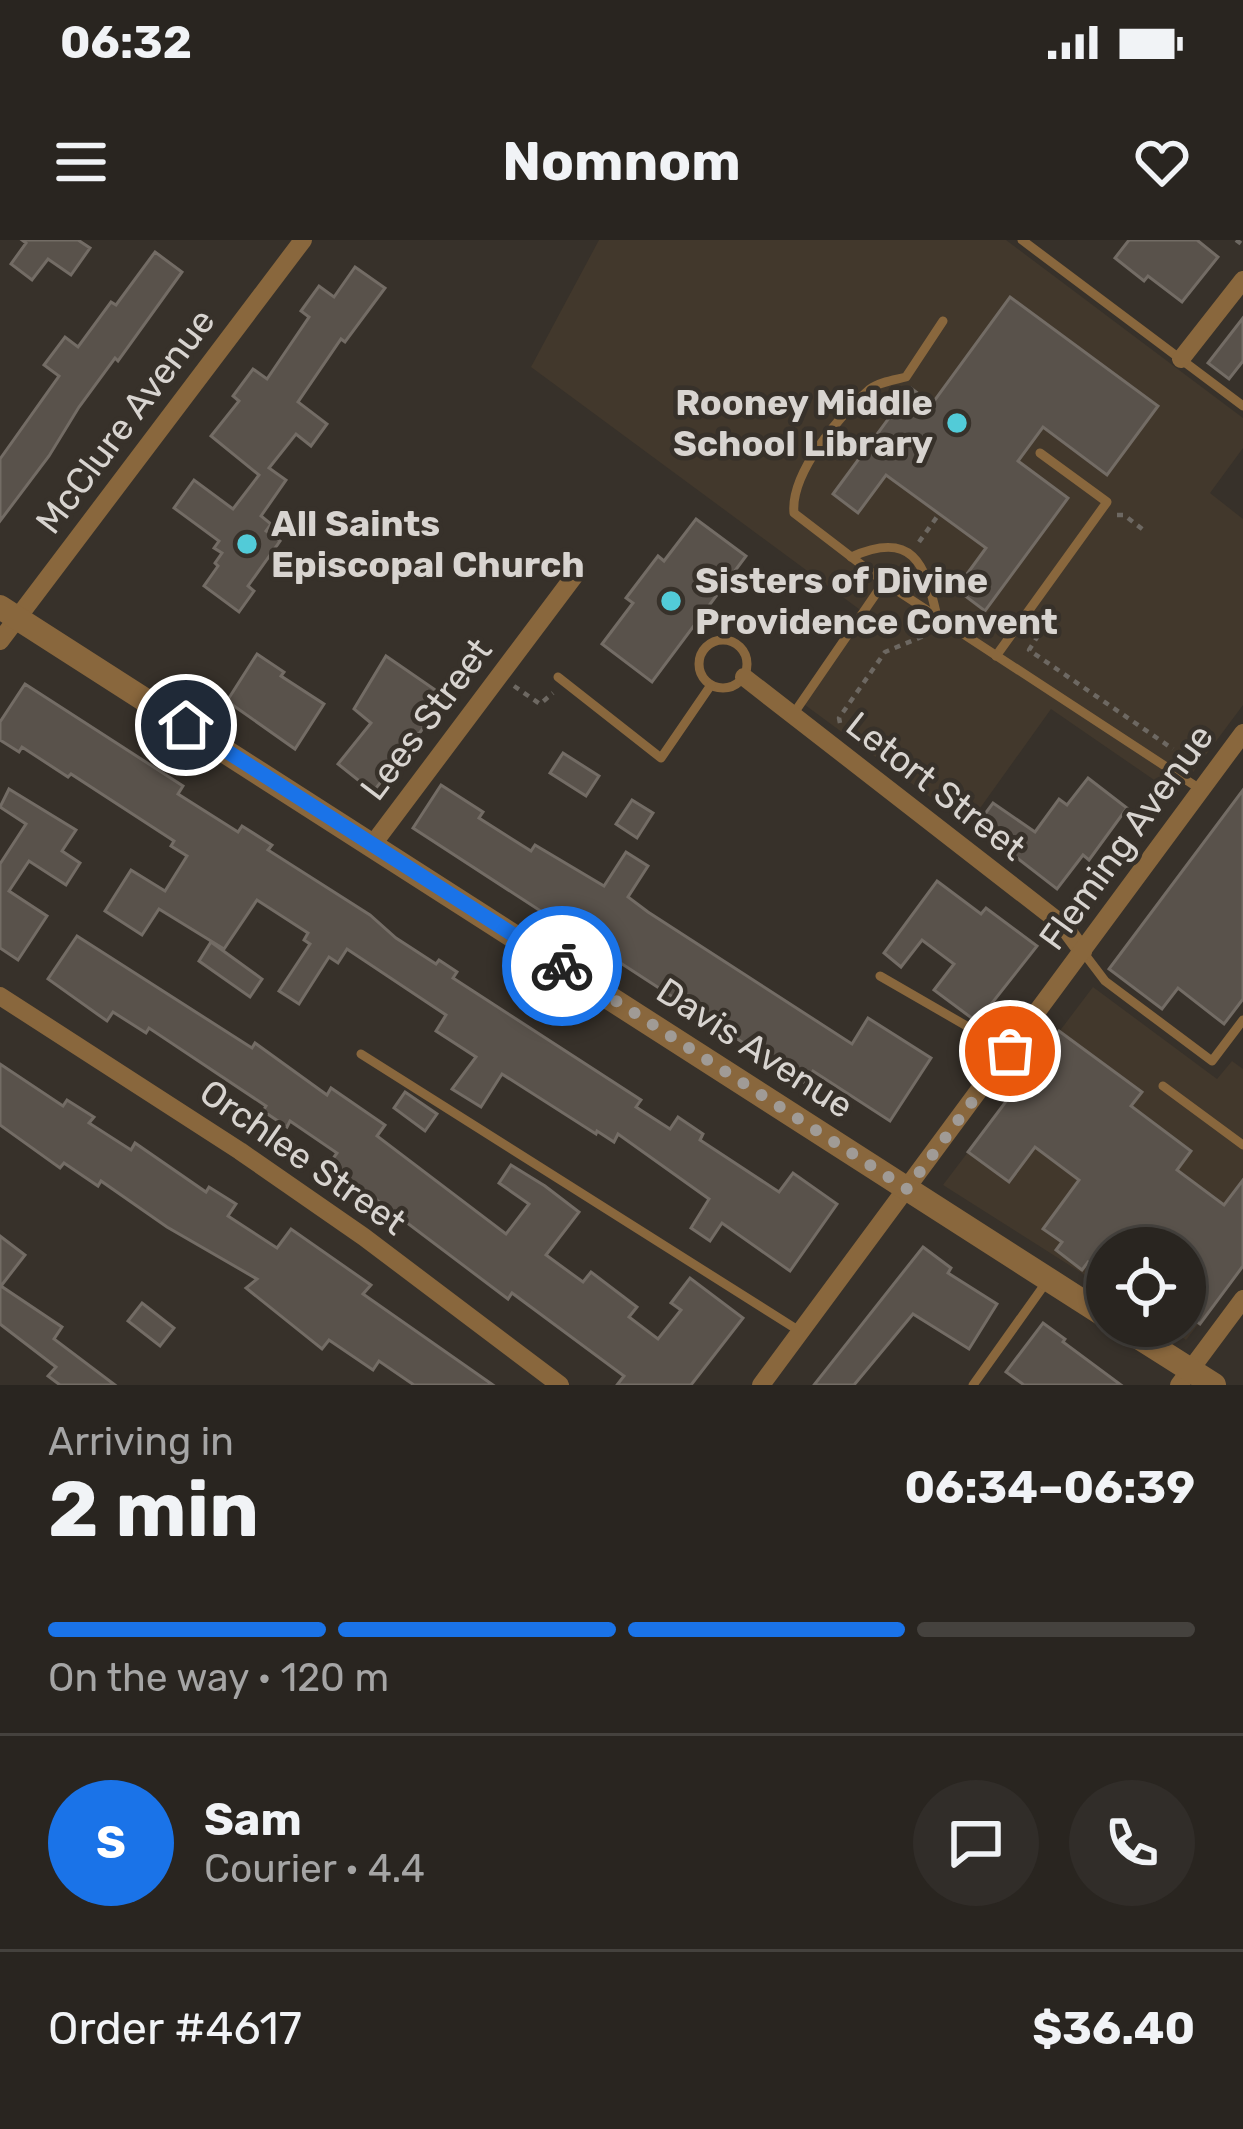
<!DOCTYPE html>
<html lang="en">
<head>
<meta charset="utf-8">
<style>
  body { margin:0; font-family:Rubik,sans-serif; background:#312d29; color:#f1f3f6; height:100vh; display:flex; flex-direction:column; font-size:45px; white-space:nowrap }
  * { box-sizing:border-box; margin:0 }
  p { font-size:39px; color:#a5a5a5 }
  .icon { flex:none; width:66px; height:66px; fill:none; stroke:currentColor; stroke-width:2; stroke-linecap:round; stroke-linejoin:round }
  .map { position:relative; height:1145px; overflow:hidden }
  .side { display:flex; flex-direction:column; background:#292520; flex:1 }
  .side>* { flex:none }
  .buttons { position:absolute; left:1086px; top:987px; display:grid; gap:24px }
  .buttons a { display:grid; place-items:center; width:120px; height:120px; border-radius:50%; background:#292520; box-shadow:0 3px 9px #0004,0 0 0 3px #45423e; font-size:60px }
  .pin { position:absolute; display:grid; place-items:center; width:102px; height:102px; color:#fff; margin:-51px; border:6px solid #fff; border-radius:50%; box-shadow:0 3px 12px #0007 }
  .courier { position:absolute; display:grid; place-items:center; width:120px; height:120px; margin:-60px; border:9px solid #1a73e8; border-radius:50%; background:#fff; color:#222; box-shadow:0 3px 15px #0007 }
  .head em { font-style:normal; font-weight:700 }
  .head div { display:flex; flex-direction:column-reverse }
  .head { display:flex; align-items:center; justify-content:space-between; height:204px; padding:0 48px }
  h1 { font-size:78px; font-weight:700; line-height:90px }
  .bar { display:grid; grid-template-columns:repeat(4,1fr); gap:18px 12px; align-content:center; height:144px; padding:0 48px }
  .bar i { height:15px; border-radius:9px; background:#45423e }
  .bar .on { background:#1a73e8 }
  .bar p { grid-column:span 4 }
  .line { display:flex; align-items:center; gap:30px; padding:0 48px; border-top:3px solid #45423e }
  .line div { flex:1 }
  .round { display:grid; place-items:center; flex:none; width:126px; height:126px; border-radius:63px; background:#312d29 }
  .status { display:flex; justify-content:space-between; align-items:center; height:84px; padding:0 60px; background:#292520; direction:ltr }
  .status svg { height:33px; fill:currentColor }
  header { display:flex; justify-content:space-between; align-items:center; height:156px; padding:0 48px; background:#292520; font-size:54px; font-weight:700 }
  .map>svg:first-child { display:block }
  .built { fill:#42382c }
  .building { fill:#59524b; stroke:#736c65; stroke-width:3 }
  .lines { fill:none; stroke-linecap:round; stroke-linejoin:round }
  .path { stroke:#6d6862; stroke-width:4.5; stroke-dasharray:6 6; stroke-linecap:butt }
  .service { stroke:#89673d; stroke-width:9 }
  .minor { stroke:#89673d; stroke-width:18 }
  .tertiary { stroke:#89673d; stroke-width:24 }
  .done { stroke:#a09b96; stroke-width:12; stroke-dasharray:0 21.6 }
  .route { stroke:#1a73e8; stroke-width:15 }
  .poi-dot { fill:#52cbd8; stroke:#37312a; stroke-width:4.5 }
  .labels { text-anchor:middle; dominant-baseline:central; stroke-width:9; stroke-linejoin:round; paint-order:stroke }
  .poi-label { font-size:36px; font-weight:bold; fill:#d8d4d0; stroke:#37312a; text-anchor:start }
  .street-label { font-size:36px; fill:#d8d4d0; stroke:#37312a }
</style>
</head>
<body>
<div class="status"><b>06:32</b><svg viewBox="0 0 49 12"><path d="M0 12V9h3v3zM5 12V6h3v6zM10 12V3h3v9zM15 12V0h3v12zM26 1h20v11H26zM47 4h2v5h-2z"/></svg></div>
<header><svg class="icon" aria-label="menu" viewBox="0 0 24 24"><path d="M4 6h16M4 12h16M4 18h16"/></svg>Nomnom<svg class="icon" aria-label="heart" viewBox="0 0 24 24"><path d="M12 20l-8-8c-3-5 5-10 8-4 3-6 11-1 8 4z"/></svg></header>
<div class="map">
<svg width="1243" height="1145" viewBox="0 0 1243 1145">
  <rect width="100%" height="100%" fill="#37312a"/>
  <!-- built -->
  <g class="built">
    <polygon points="599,0 1006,0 1243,178 1243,208 1210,253 1243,279 1243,465 1176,555 1051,469 968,585 801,462 863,372 531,127"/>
    <polygon points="1093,747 1217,839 1232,821 1243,829 1243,1026 1186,1100 1165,1086 1185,1086 1185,1008 1107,1008 1107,1049 943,945"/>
  </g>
  <!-- building -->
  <g class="building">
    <polygon points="22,0 78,0 90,8 71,35 48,19 32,40 11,24 26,3"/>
    <polygon points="1129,0 1197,0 1218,17 1182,62 1148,36 1144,41 1115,18"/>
    <polygon points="155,12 182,32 118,121 115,118 79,167 49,216 0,281 0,219 59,136 44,125 65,97 78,107 111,62 116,65"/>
    <polygon points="355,27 385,48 345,102 341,99 298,162 327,184 311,206 296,194 269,228 286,240 261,276 271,284 266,291 280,301 248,346 254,351 239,372 204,346 218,326 215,323 222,313 214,308 219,301 174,268 194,240 233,269 259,235 211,196 239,161 233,156 253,129 267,139 309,77 301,71 319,46 334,57"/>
    <polygon points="1010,57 1158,166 1107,235 1043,187 1018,221 1068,258 985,371 956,349 986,308 886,235 858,273 833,254 911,148 932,164"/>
    <polygon points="1243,78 1243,121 1229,139 1208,123"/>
    <polygon points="696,279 746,316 652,442 602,404 633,363 626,358 658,316 664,321"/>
    <polygon points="257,414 284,432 281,436 324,464 295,509 227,461"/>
    <polygon points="386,416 447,458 373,552 338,524 371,483 354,469"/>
    <polygon points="25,444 183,546 178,554 238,592 242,586 272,605 268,610 370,675 396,698 436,724 439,720 457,732 453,738 641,860 636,867 670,889 678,877 703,894 700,900 779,952 793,933 837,964 790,1031 722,983 710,1001 691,988 709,959 618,894 614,902 597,891 596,894 502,834 481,867 452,849 476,817 436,791 446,775 347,709 338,723 329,717 299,764 279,751 310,704 304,700 308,693 257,660 224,709 159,669 142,695 105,671 131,630 165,651 187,616 171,606 174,601 71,534 68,537 22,507 19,512 0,500 0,482"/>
    <polygon points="563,513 599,536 586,556 550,533"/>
    <polygon points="1088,538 1127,568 1089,620 1083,615 1057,649 976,586 993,563 1035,592 1059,559 1067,565"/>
    <polygon points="441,545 483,572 479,578 531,611 535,605 604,646 626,612 648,626 628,657 648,672 852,804 868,778 931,818 890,881 813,831 805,843 413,588"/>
    <polygon points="9,549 76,590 62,611 80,623 66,645 29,621 9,651 47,676 18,720 0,708 0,624 26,584 0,567"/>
    <polygon points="1243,550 1243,759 1224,784 1178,748 1162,769 1109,729"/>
    <polygon points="632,560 653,573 637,598 616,584"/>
    <polygon points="937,641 981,674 986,668 1037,706 977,782 934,750 954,724 922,700 901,727 884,713"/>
    <polygon points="77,696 252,808 255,803 327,855 331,848 385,885 377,896 506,994 529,964 499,943 511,925 545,946 579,972 546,1015 583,1042 591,1032 637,1067 629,1077 658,1099 681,1070 671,1063 690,1038 743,1078 691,1145 617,1145 624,1136 512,1053 508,1059 329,924 337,913 290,881 287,887 263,871 266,866 149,788 146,793 113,772 107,781 48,739"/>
    <polygon points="211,702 262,739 250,757 199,721"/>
    <polygon points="1059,791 1142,852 1131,866 1191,911 1177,930 1224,965 1243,940 1243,1026 1200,1084 1185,1073 1185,1008 1172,1008 1143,987 1128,1008 1107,1008 1107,1036 1088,1022 1082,1030 1056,1010 1062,1002 1043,989 1079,940 1035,907 1009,942 968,912"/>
    <polygon points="0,824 63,866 67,860 94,877 89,883 131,910 135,903 206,952 209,947 236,964 228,976 277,1008 291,989 371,1045 363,1054 493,1145 414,1145 379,1121 373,1130 329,1100 322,1109 246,1048 257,1039 167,987 101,941 98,946 64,923 60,928 0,885"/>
    <polygon points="405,852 437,874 425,891 394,868"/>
    <polygon points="0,996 25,1015 1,1046 62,1087 54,1099 115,1145 60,1145 48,1136 56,1127 0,1084"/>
    <polygon points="923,1007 951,1028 948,1033 997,1064 969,1109 913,1074 854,1145 814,1145"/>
    <polygon points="142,1063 174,1088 160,1106 128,1081"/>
    <polygon points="1043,1083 1065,1099 1063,1102 1121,1145 1024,1145 1006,1132"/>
  </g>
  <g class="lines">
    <!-- path -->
    <g class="path">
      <polyline points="1236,0 1243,5"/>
      <polyline points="1117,275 1124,275 1146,292"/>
      <polyline points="919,302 939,274"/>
      <polyline points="1043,377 1048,380 1029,410 1173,509"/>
      <polyline points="514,446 540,464 553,453"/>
      <polyline points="840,483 839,478 885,412 926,395 930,388"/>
    </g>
    <!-- service -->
    <g class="service">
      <polyline points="1022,0 1243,166"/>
      <path d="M851 317C912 290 925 322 937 377"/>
      <path d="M884 342 794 273C790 233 840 175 870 149 879 142 894 140 906 137L943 81"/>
      <circle cx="723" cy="424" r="24"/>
      <polyline points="996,416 1107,262 1040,213"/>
      <polyline points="558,437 661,518 711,445"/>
      <polyline points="792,476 884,342 1200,549"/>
      <polyline points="1083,712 1105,741 1212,821 1243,780"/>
      <polyline points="880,736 1010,811"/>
      <polyline points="361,814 801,1092"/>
      <polyline points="1163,846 1243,905"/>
      <polyline points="973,1145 1045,1044"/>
    </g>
    <!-- minor -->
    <g class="minor">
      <polyline points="1181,119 1243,40"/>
      <polyline points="0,401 303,0"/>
      <polyline points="744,437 1063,685 1083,712"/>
      <polyline points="373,604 575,335"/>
      <polyline points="0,756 240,911 364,997 560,1145"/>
      <polyline points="761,1145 1243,493"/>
      <polyline points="1179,1145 1243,1059"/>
    </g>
    <!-- tertiary -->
    <g class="tertiary">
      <polyline points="0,367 1107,1077"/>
      <polyline points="1121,1086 1214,1145"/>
    </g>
  </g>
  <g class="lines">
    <!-- done -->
    <polyline class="done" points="562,726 907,949 1010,811"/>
    <!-- route -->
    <polyline class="route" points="186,485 562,726"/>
  </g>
  <!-- markers -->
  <g class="poi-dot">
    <circle cx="957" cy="183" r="12"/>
    <circle cx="247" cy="304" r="12"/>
    <circle cx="671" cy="361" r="12"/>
  </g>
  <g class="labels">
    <!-- poi labels -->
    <g class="poi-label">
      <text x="933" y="162" text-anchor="end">Rooney Middle<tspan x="933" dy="41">School Library</tspan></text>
      <text x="271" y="283">All Saints<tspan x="271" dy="41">Episcopal Church</tspan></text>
      <text x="695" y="340">Sisters of Divine<tspan x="695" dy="41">Providence Convent</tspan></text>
    </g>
    <!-- street labels -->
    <g class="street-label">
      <text transform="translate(125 181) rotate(-53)">McClure Avenue</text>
      <text transform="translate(426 479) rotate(-53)">Lees Street</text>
      <text transform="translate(936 546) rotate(38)">Letort Street</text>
      <text transform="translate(1126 597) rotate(-54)">Fleming Avenue</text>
      <text transform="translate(755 808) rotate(33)">Davis Avenue</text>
      <text transform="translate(303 917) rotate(35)">Orchlee Street</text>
    </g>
  </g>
</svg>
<div class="buttons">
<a><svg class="icon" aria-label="locate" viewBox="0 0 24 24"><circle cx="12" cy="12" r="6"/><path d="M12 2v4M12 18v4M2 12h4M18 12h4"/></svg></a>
</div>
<div class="pin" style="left:1010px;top:811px;background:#ea580c"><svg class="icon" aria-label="bag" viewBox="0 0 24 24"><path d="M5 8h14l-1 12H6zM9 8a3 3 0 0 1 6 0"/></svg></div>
<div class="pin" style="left:186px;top:485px;background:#1f2937"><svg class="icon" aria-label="home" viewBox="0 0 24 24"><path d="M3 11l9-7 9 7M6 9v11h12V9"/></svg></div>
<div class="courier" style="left:562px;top:726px"><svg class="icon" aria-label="bike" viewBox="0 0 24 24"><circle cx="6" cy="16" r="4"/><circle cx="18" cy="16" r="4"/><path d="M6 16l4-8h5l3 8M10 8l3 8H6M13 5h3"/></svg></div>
</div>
<section class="side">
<div class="head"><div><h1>2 min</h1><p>Arriving in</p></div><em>06:34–06:39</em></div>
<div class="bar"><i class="on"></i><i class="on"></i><i class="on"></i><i></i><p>On the way · 120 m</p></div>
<div class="line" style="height:216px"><b class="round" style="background:#1a73e8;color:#fff">S</b><div><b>Sam</b><p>Courier · 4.4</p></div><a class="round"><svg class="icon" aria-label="chat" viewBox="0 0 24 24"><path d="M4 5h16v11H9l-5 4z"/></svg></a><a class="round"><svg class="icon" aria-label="phone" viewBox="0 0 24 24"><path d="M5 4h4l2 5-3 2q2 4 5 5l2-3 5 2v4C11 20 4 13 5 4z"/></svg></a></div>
<div class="line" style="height:156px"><div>Order #4617</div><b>$36.40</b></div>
</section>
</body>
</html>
